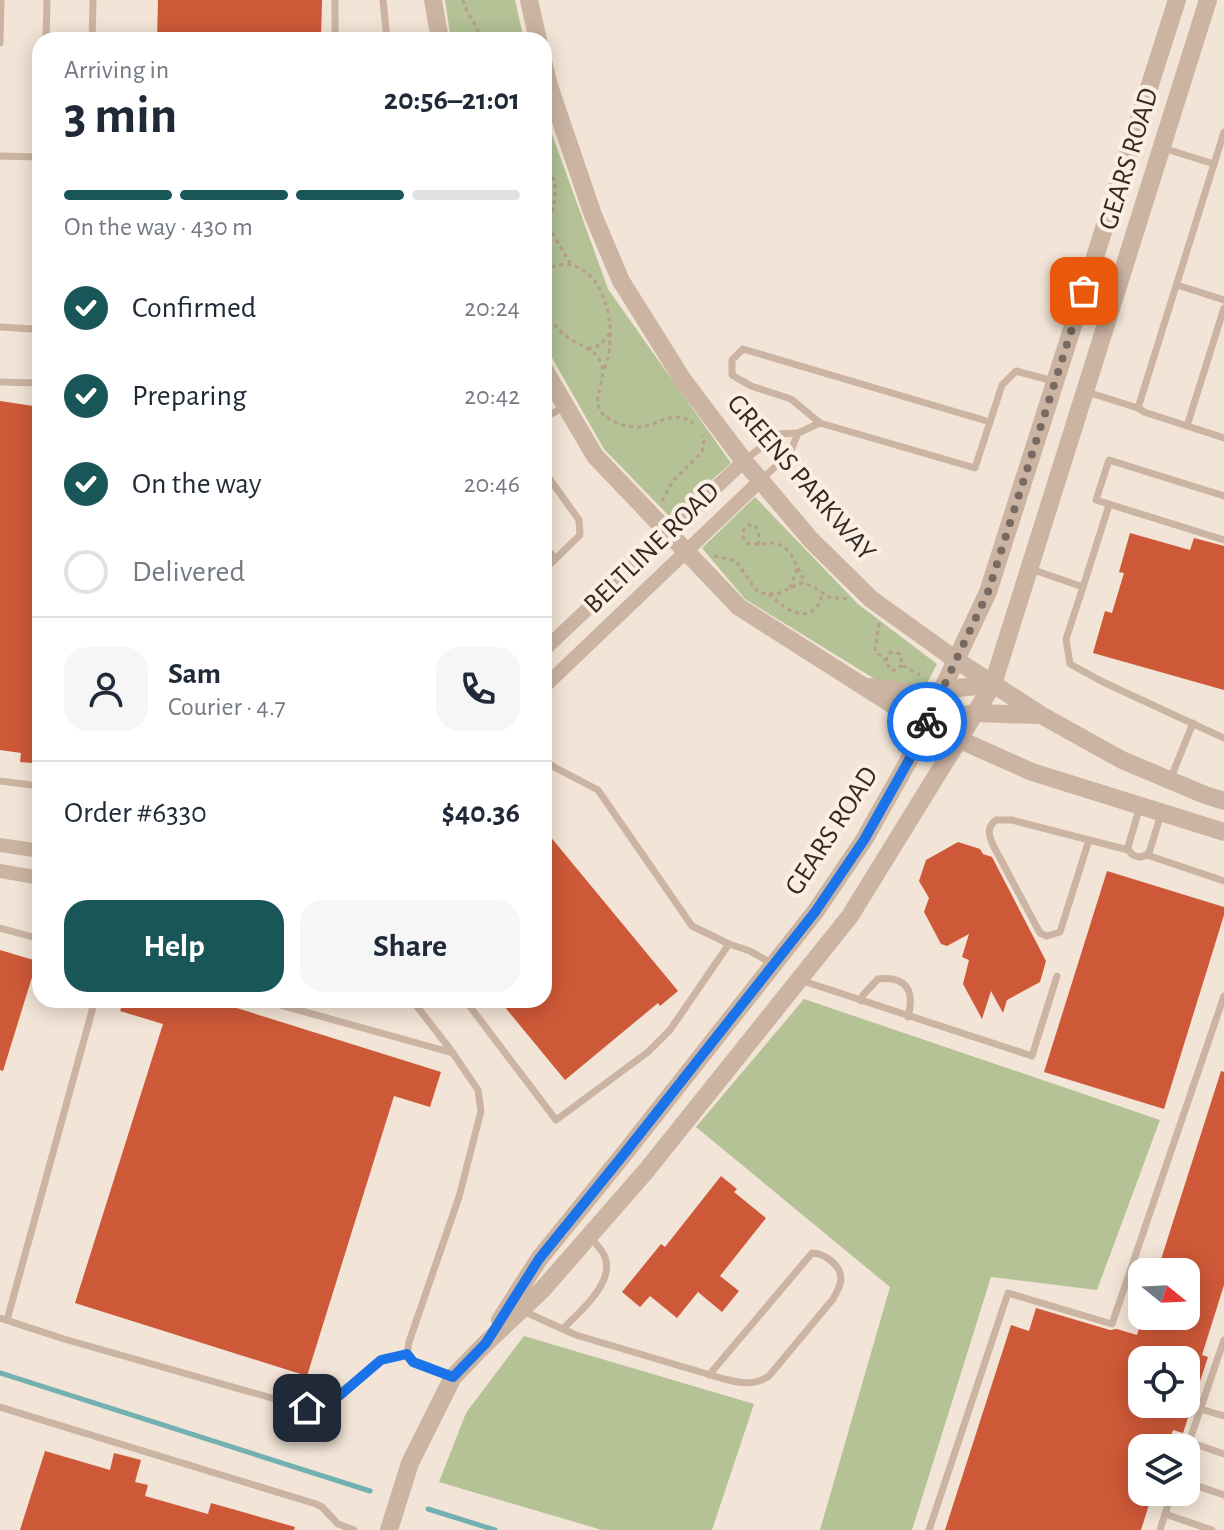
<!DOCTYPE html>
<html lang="en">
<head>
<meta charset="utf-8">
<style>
  body { margin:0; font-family:"Alegreya Sans",sans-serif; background:#f6f6f7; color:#1f2937; height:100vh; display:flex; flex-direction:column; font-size:30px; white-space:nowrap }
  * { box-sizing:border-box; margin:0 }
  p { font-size:26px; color:#747a83 }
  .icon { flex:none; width:44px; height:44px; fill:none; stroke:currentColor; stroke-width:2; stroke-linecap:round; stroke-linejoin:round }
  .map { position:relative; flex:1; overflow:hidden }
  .sheet { position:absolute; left:32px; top:32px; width:520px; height:976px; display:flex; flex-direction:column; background:#fff; border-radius:24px; box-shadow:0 4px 20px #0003 }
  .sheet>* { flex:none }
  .needle { width:52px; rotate:108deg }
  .controls { position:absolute; left:1128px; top:1258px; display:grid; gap:16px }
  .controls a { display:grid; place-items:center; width:72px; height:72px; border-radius:16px; background:#fff; box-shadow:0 4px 20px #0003; font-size:40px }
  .pin { position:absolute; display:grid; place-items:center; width:68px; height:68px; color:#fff; margin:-34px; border-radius:16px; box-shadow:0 4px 12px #0006 }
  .courier { position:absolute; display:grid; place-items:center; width:80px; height:80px; margin:-40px; border:6px solid #1a73e8; border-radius:50%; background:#fff; color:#222; box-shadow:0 2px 10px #0007 }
  .summary em { font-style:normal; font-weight:600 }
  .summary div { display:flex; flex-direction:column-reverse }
  .summary { display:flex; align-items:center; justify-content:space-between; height:136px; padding:0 32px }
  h1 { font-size:52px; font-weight:600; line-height:60px }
  .bar { display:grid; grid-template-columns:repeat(4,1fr); gap:12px 8px; align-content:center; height:96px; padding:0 32px }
  .bar i { height:10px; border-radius:6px; background:#e0e1e3 }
  .bar .on { background:#185658 }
  .bar p { grid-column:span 4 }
  .line { display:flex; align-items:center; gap:20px; padding:0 32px; border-top:2px solid #e0e1e3 }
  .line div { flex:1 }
  .round { display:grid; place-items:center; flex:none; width:84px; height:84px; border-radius:24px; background:#f6f6f7 }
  ol { padding:0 32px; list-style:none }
  li { display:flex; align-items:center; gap:24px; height:88px }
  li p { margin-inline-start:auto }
  li .icon { padding:8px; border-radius:50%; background:#185658; color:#fff; stroke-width:4 }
  li:last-child { color:#747a83 }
  li i { width:44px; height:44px; border:4px solid #e0e1e3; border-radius:50% }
  .cta { display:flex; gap:16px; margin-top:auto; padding:16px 32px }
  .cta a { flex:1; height:92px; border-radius:24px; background:#185658; color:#fff; font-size:32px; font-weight:600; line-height:92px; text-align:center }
  .cta a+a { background:#f6f6f7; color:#1f2937 }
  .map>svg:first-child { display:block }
  .green { fill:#b4c296 }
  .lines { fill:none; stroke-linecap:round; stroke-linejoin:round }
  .stream { stroke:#73b0b1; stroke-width:5 }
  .building { fill:#ce5938; fill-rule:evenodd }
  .path { stroke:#b79d8c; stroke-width:3; stroke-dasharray:4 4; stroke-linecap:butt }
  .service { stroke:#cbb4a2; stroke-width:7 }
  .minor { stroke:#cbb4a2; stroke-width:14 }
  .tertiary { stroke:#cbb4a2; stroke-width:18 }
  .done { stroke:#776a63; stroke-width:8; stroke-dasharray:0 14.4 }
  .route { stroke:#1a73e8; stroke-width:10 }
  .labels { text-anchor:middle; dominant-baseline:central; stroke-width:8; stroke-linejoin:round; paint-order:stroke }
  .street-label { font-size:28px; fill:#352925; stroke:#faefe2 }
</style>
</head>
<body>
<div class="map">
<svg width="1224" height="1530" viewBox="0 0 1224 1530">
  <rect width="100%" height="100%" fill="#f2e4d6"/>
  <!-- green -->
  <g class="green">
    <polygon points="445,0 515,0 524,40 451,40"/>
    <polygon points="544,112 608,289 731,463 670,517 604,449 551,356 544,341"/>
    <polygon points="755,497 858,604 937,664 926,685 878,681 745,599 702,548"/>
    <polygon points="804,999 1160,1120 1097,1290 991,1277 912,1530 820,1530 890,1287 696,1127"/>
    <polygon points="524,1336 754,1404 712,1530 602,1530 439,1482 466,1413"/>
  </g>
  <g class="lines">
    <!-- stream -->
    <g class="stream">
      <polyline points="0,1373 370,1491"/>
      <polyline points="428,1509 495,1530"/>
    </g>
  </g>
  <!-- building -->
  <g class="building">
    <polygon points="158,0 322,0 321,40 157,40"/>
    <polygon points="0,401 40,407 40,755 33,754 32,763 20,762 21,753 0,750"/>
    <polygon points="1130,533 1190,550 1194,538 1224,546 1224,690 1093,653 1105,611 1112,613 1124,573 1119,572"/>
    <polygon points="544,829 678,991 660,1006 658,1003 565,1080 499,1000 544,1000"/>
    <polygon points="958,842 980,849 983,854 992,857 1046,961 1040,982 1007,1000 1003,1013 991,991 982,1019 963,984 969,960 962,957 969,934 947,946 941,944 924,912 929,898 919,881 926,860"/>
    <polygon points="1107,871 1224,907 1224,915 1164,1109 1044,1072"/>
    <polygon points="0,950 37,961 3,1071 0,1070"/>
    <polygon points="124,1000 211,1000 441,1072 430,1107 394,1096 307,1376 75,1303 163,1024 120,1011"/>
    <path d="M1221 1071 1224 1072V1285L1202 1355 1208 1357 1183 1433 1173 1430 1167 1448H1142V1492H1153L1141 1530H945L1011 1325 1029 1331 1036 1308 1110 1330 1117 1329 1137 1335 1143 1316H1186V1272H1157ZM1142 1360H1186V1404H1142Z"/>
    <polygon points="721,1176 737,1189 734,1192 766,1218 720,1276 739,1291 722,1312 698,1292 677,1318 650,1296 640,1307 622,1292 661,1244 665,1247"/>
    <polygon points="45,1451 110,1470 114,1453 141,1460 135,1482 148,1485 145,1496 208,1514 211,1503 295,1527 294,1530 20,1530"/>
  </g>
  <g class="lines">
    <!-- path -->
    <g class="path">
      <path d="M463 0C466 15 479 24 480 40"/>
      <path d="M544 163C565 185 551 214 544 239"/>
      <polyline points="548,226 570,263"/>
      <path d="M544 270C590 247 613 302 610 340 609 350 609 361 603 370"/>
      <path d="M544 303C548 317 556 330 569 338 578 345 593 348 599 359 614 384 574 409 623 425 655 435 666 405 693 423"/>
      <polyline points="588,349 600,345 610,333"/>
      <polyline points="662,501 673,481 701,453 704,446 703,435"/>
      <path d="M758 545C759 537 760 531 754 525H747C741 531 742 537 747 543 756 546 764 543 773 543 794 545 795 569 806 582"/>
      <polyline points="714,556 736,561 756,590 762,593 777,594 801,583 812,586 828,597 847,599"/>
      <polyline points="790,588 797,569"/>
      <path d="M769 594C776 600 782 606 790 610 807 619 820 611 822 593"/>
      <polyline points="879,623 875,651 886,661"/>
      <polyline points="902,665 896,670 890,670 886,661 889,653 893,652 900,654 902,665 920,675"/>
    </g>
    <!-- service -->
    <g class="service">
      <polyline points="335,0 335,40"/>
      <polyline points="383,0 387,40"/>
      <polyline points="46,40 47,0"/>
      <polyline points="92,40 93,0"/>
      <polyline points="0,43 1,0"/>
      <polyline points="1224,132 1138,408 1144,412 1224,438"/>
      <polyline points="1163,148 1214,164"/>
      <polyline points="0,156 40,157"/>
      <polyline points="1177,285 1224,300"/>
      <polyline points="0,327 32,329 36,327 38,322 40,263"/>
      <polyline points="0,382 40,383"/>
      <polyline points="1087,392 1138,408"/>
      <polyline points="544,418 564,407"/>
      <polyline points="820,423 791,399 751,386 732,375 732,360 743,349 990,422"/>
      <polyline points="1187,426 1224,308"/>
      <polyline points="746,459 778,434 798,433 820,423 975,468 1002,385 1016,371 1053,381"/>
      <polyline points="544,471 579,520 580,535 544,570"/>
      <polyline points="762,479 790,453 798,433"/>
      <polyline points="1224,496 1109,460 1096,500 1224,540"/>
      <polyline points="544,545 555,559"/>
      <polyline points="1031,569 1083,587 1066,639 1070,664 1103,682 1224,738"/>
      <polyline points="1083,587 1109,505"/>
      <polyline points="1170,780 1193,723"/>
      <polyline points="0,781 40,786"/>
      <path d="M1140 806 1128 847C1130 857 1141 860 1149 853L1161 814"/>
      <path d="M1089 840 1060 932 1047 936 1040 933 993 845C989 835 986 828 996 820H1012L1128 850"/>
      <polyline points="1147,855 1224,881"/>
      <polyline points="0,928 40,939"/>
      <polyline points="729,944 750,951 771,963"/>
      <polyline points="800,980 1032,1056 1057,976"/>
      <polyline points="262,1000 453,1053"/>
      <polyline points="412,1000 450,1049 478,1090 481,1111 459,1197 409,1342 407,1354 413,1362 451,1376"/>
      <polyline points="465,1000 556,1120 648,1052 670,1030 729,944 692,926 598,790 554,767 544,760"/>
      <path d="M861 1001 863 995 878 979C907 976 915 991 908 1017"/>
      <path d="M523 1311 576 1335 724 1379C740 1383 755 1386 769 1376L833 1299C836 1293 841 1286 841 1279 841 1265 824 1253 812 1253L709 1375"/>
      <polyline points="0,1318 64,1339 307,1408 326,1407 381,1360 407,1354"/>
      <polyline points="7,1320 95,1000"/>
      <path d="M563 1329C579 1312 619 1280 603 1253 600 1248 595 1243 591 1238"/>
      <polyline points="0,1407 316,1504 322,1507 338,1524 354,1530"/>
      <polyline points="1200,1409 1224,1416"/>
      <polyline points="1189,1442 1224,1454"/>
      <polyline points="1186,1451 1224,1340"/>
      <polyline points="1186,1482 1224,1495"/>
      <polyline points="1165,1514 1212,1530"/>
      <polyline points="929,1530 1008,1293 1112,1324 1224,996"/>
      <polyline points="1160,1530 1172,1492"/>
    </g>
    <!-- minor -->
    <g class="minor">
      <polyline points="544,650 744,461"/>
      <polyline points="544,687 761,480"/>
      <polyline points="0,845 40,851"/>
      <polyline points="0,871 40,878"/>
    </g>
    <!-- tertiary -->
    <g class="tertiary">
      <polyline points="433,0 440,40"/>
      <polyline points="529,0 538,40"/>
      <polyline points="544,65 549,86 593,215 621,281 683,380 744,461 811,540 871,599 956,660 1041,715 1122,760 1205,795 1224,801"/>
      <polyline points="544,369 595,456 739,607 907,714 958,739 1032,772 1224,832"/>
      <polyline points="869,687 916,693 993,684"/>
      <polyline points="926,724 974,713 1038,715"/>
      <polyline points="500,1320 539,1259 624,1154 815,912 864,840 909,760 988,592 1177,0"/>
      <polyline points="389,1530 410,1463 453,1377 486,1343 542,1290 646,1171 850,916 993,684 1208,0"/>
    </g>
  </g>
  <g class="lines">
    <!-- done -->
    <polyline class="done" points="927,722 988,592 1084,291"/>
    <!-- route -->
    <polyline class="route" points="307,1408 326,1407 381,1360 407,1354 413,1362 453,1377 486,1343 539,1259 624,1154 815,912 864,840 909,760 927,722"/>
  </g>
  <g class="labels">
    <!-- street labels -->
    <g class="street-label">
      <text transform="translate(1129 159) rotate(-73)">GEARS ROAD</text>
      <text transform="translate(801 478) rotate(49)">GREENS PARKWAY</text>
      <text transform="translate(652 548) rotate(-44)">BELTLINE ROAD</text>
      <text transform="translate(832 831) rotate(-57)">GEARS ROAD</text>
    </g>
  </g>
</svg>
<div class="controls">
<a><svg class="needle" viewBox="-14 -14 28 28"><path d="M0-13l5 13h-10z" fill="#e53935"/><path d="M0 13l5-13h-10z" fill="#747a83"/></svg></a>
<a><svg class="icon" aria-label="locate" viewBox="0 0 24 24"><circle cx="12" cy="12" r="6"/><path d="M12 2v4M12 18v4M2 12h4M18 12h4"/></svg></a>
<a><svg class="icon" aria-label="layers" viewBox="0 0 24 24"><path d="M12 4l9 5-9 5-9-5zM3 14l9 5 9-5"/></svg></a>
</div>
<div class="pin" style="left:1084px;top:291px;background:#ea580c"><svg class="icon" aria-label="bag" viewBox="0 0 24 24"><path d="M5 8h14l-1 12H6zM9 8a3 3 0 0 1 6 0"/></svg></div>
<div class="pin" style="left:307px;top:1408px;background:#1f2937"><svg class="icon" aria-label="home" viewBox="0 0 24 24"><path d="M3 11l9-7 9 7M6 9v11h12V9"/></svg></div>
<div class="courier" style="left:927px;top:722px"><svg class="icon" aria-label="bike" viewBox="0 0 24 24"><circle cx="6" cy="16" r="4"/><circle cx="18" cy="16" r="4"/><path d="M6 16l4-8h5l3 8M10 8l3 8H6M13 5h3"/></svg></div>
<section class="sheet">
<div class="summary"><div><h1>3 min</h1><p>Arriving in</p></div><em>20:56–21:01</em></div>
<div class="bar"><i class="on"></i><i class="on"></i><i class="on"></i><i></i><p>On the way · 430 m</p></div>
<ol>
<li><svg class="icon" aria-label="check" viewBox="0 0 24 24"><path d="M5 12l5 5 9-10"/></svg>Confirmed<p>20:24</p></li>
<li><svg class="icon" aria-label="check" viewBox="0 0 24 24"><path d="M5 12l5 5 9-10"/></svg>Preparing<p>20:42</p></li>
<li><svg class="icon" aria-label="check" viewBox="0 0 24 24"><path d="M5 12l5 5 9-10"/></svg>On the way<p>20:46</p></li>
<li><i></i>Delivered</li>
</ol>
<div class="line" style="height:144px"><a class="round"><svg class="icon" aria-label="person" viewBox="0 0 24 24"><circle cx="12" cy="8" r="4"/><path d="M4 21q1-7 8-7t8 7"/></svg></a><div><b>Sam</b><p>Courier · 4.7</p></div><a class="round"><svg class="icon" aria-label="phone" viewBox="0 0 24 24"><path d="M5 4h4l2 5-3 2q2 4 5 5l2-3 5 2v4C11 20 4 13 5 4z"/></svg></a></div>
<div class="line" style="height:104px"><div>Order #6330</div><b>$40.36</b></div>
<div class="cta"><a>Help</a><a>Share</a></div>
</section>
</div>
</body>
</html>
